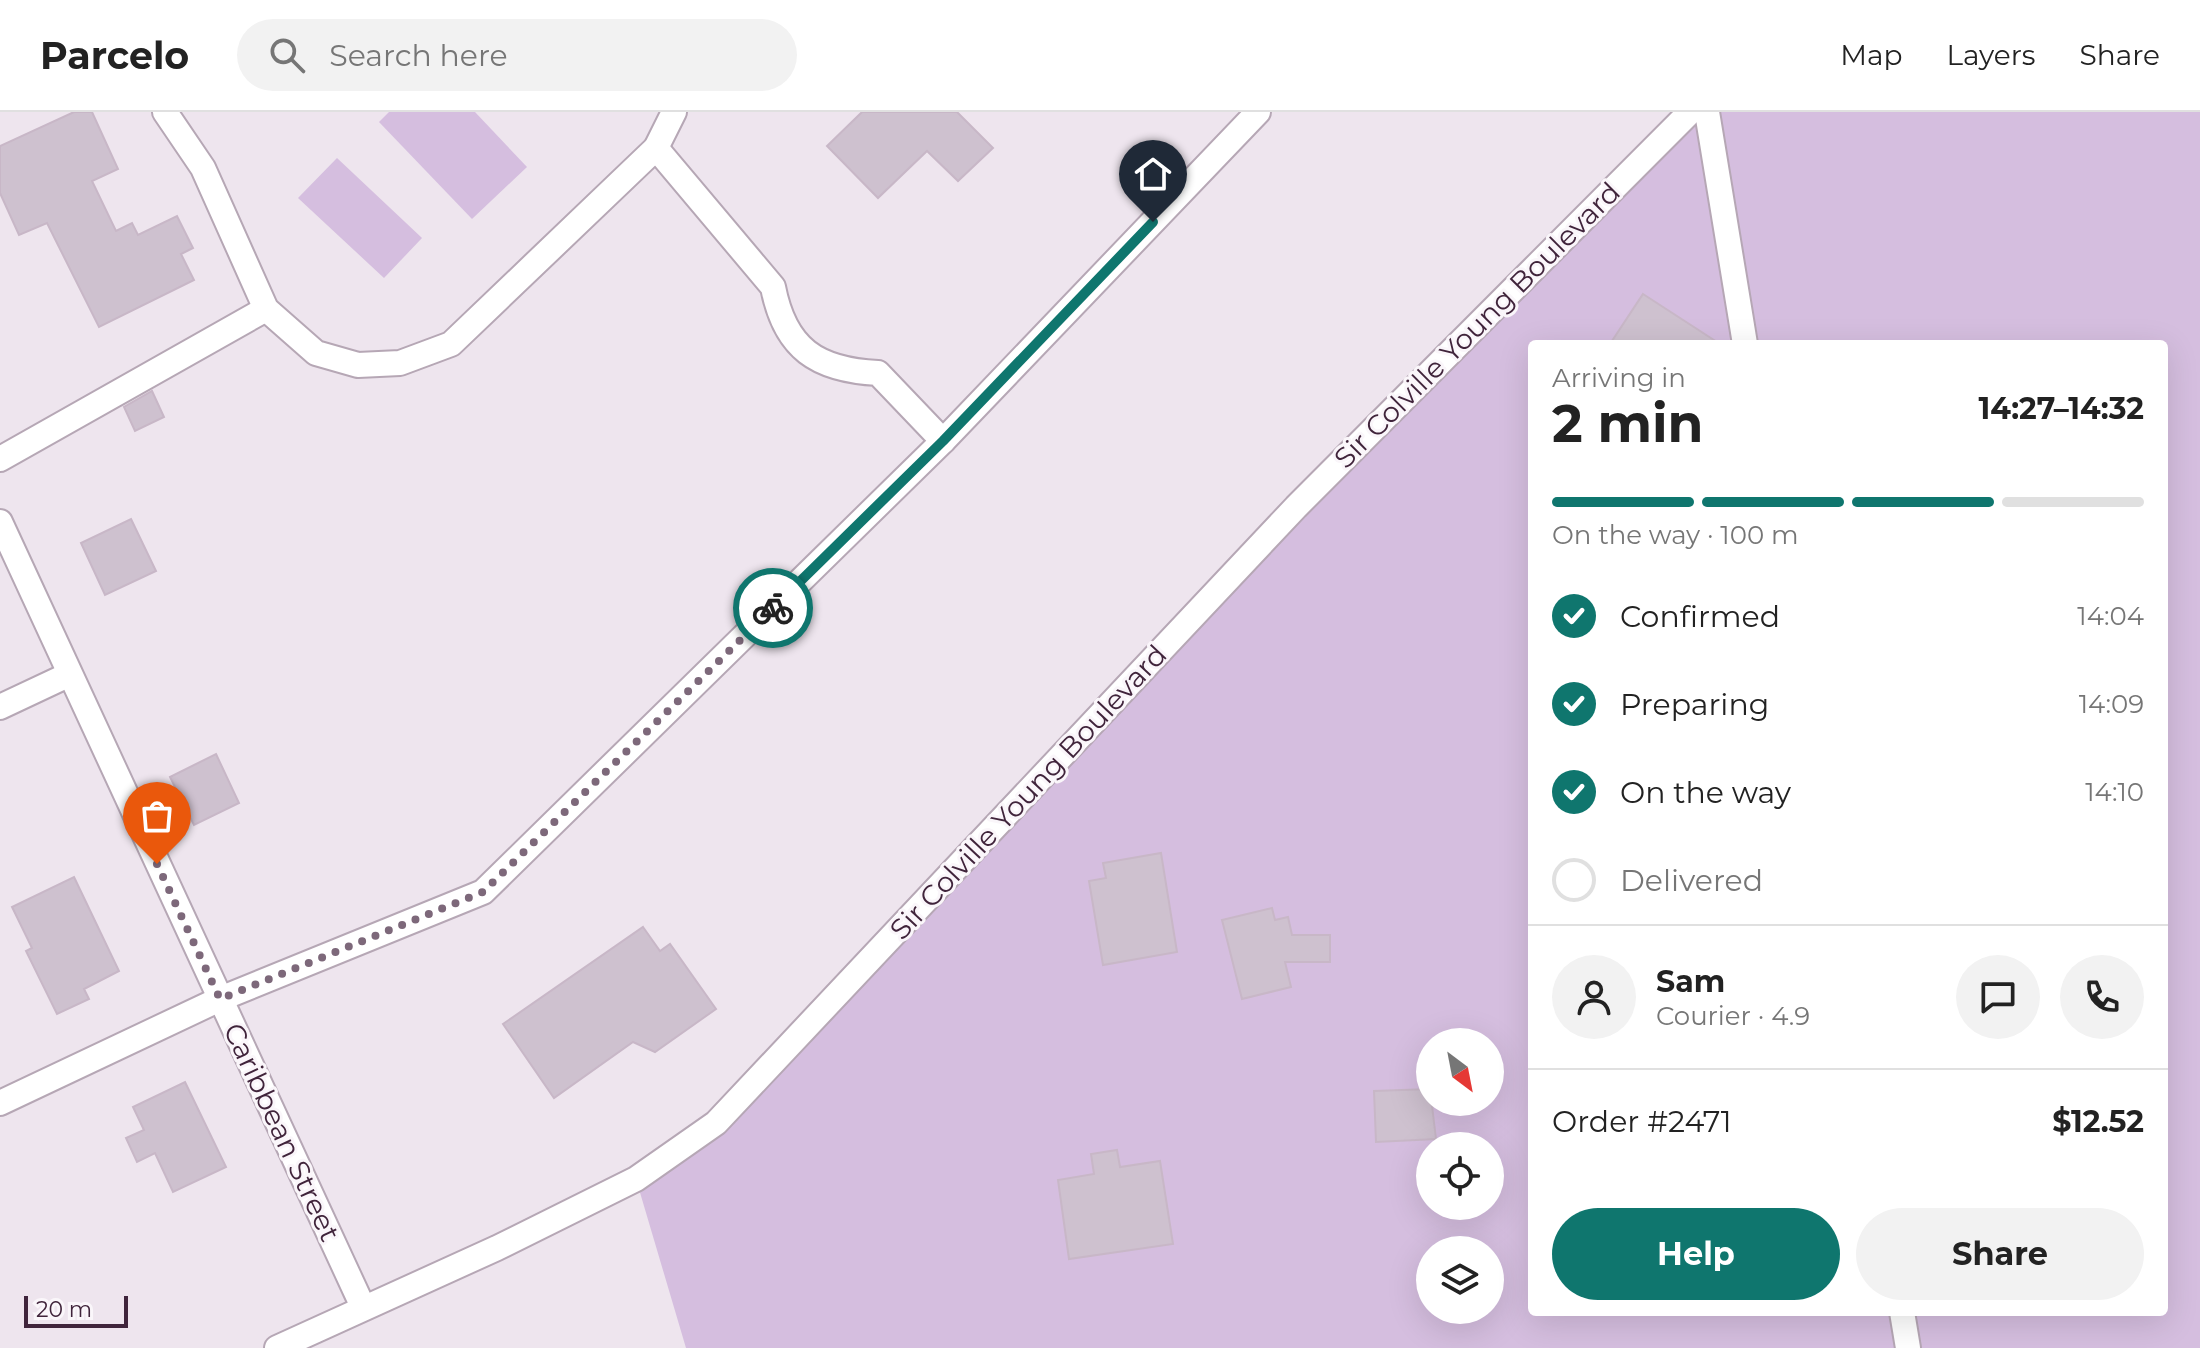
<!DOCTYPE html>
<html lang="en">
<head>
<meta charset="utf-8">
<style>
  body { margin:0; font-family:Montserrat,sans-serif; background:#f2f2f2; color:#222; height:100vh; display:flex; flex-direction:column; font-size:30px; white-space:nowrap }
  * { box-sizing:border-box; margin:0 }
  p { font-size:26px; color:#767676 }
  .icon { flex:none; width:44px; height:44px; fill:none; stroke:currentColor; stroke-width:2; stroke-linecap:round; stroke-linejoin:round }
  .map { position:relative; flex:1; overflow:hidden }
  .drawer { position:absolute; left:1528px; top:228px; width:640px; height:976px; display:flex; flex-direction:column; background:#fff; border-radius:8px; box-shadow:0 8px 32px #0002 }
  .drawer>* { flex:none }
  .needle { width:52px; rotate:148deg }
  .tools { position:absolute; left:1416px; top:916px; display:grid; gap:16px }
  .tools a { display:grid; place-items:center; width:88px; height:88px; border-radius:50%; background:#fff; box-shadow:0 8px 32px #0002; font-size:40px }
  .scale { position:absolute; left:24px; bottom:20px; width:104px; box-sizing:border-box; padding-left:8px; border:4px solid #40243b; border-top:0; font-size:22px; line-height:28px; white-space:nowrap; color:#40243b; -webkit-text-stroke:6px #faf6fa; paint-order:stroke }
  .pin { position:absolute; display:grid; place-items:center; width:68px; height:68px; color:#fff; margin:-82px -34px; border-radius:50% 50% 50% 0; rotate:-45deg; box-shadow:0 0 8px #0007 }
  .pin .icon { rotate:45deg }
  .courier { position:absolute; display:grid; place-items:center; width:80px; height:80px; margin:-40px; border:6px solid #0f766e; border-radius:50%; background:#fff; color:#222; box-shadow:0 2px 10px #0007 }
  .head em { font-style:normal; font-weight:700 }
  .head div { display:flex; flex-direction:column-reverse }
  .head { display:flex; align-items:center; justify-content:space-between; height:136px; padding:0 24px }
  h1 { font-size:52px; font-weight:700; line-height:60px }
  .bar { display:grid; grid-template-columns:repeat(4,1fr); gap:12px 8px; align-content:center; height:96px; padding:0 24px }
  .bar i { height:10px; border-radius:6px; background:#e0e0e0 }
  .bar .current { background:#0f766e }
  .bar p { grid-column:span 4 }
  .line { display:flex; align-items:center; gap:20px; padding:0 24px; border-top:2px solid #e0e0e0 }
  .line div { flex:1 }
  .round { display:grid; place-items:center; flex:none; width:84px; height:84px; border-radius:42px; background:#f2f2f2 }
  ol { padding:0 24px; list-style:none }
  li { display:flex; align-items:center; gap:24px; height:88px }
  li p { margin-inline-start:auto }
  li .icon { padding:8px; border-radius:50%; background:#0f766e; color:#fff; stroke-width:4 }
  li:last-child { color:#767676 }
  li i { width:44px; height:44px; border:4px solid #e0e0e0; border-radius:50% }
  .action { display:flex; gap:16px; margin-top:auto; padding:16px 24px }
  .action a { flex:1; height:92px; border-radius:48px; background:#0f766e; color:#fff; font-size:32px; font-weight:700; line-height:92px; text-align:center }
  .action a+a { background:#f2f2f2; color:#222 }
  header { display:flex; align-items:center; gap:48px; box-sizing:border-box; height:112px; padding:0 40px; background:#fff; border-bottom:2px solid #e0e0e0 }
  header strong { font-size:38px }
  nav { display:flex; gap:44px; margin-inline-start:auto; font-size:28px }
  .search { width:560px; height:72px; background:#f2f2f2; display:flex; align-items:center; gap:20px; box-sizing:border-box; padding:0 28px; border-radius:44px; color:#767676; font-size:30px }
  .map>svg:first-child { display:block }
  .green { fill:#d5bedf; fill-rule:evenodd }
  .building { fill:#cec1cf; stroke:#c8b7c7; stroke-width:2 }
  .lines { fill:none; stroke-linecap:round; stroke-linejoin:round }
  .street-casing { stroke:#b6a7b5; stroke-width:28 }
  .street { stroke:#fff; stroke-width:24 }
  .done { stroke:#7d687a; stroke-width:8; stroke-dasharray:0 14.4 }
  .route { stroke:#0f766e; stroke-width:10 }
  .labels { text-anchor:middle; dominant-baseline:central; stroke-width:6; stroke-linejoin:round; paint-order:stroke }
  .street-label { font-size:28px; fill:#40243b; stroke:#faf6fa }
</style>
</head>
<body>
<header>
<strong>Parcelo</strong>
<div class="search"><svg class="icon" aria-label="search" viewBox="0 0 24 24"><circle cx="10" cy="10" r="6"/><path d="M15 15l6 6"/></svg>Search here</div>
<nav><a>Map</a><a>Layers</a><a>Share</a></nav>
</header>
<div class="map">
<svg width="2200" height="1236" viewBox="0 0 2200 1236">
  <rect width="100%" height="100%" fill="#eee5ee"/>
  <!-- green -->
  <g class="green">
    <polygon points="389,0 475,0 527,55 472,107 379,10"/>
    <path d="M1703 0H2200V1236H686L636 1067 716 1011 1296 395ZM1532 232H2164V1200H1532ZM1430 930H1490V990H1430ZM1430 1034H1490V1094H1430ZM1430 1138H1490V1198H1430Z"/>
    <polygon points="337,46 422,126 384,166 298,86"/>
  </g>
  <!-- building -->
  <g class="building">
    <polygon points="74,0 92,0 118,57 92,69 116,119 132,111 138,123 177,104 193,136 181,142 194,168 99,215 47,111 19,123 0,81 0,34"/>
    <polygon points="862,0 957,0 993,36 958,69 927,39 878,86 827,34"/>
    <polygon points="1643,182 1720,232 1610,232"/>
    <polygon points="152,279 164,305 135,319 124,295"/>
    <polygon points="131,407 156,459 105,483 81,431"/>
    <polygon points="216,642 239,691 194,713 170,665"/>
    <polygon points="1161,741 1177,840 1103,853 1089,769 1106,766 1103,751"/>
    <polygon points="74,765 119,859 84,877 89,887 57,902 26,839 32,836 12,795"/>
    <polygon points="1272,796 1275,808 1288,805 1292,823 1330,823 1330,850 1285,850 1291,875 1242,887 1222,808"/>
    <polygon points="643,815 660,839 670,832 716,897 655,940 633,930 554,986 503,912"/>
    <polygon points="185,970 226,1055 173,1080 155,1041 137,1050 126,1026 144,1018 133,995"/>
    <polygon points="1430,977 1436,1027 1376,1030 1374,979"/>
    <polygon points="1117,1038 1120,1055 1160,1049 1173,1132 1069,1147 1058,1068 1094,1062 1091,1042"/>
  </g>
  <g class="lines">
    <defs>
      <g id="street">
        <polyline points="165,0 203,56 266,197 316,241 358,253 400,251 451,232 656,36 674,0"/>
        <polyline points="1707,0 1745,232"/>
        <path d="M656 36 773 175C785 237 817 258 878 261L943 329"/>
        <polyline points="0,347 266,197"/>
        <polyline points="0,410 363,1195"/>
        <polyline points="0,595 68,563"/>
        <polyline points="0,991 220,887 483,780 943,329 1258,0"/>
        <polyline points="1902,1200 1908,1236"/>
        <polyline points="277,1236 497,1136 636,1067 716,1011 1296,395 1690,0"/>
      </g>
    </defs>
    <!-- street casing -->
    <use href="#street" class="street-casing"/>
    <!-- street -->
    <use href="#street" class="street"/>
  </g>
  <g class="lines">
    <!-- done -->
    <polyline class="done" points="157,752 220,887 483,780 773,496"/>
    <!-- route -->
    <polyline class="route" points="773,496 943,329 1153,110"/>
  </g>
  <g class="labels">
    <!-- street labels -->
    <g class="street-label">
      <text transform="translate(1477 213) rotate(-45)">Sir Colville Young Boulevard</text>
      <text transform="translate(1028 680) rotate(-47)">Sir Colville Young Boulevard</text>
      <text transform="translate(282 1020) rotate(65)">Caribbean Street</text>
    </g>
  </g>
</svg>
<div class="tools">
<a><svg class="needle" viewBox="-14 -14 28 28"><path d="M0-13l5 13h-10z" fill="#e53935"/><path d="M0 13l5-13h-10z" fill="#767676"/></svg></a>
<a><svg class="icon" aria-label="locate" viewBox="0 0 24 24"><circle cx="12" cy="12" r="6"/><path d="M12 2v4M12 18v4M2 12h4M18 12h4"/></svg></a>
<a><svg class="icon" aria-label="layers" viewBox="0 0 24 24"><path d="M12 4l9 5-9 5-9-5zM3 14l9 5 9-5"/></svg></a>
</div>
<div class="scale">20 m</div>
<div class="pin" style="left:157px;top:752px;background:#ea580c"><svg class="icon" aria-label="bag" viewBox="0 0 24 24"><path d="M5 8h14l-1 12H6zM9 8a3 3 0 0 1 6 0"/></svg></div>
<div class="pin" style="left:1153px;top:110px;background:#1f2937"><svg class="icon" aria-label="home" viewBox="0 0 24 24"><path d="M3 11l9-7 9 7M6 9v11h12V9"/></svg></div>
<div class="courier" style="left:773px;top:496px"><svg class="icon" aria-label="bike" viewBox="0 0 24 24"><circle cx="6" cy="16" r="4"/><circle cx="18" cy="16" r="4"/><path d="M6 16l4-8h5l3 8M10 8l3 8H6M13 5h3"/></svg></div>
<section class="drawer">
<div class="head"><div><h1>2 min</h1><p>Arriving in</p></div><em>14:27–14:32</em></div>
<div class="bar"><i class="current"></i><i class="current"></i><i class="current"></i><i></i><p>On the way · 100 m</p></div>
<ol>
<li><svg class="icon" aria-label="check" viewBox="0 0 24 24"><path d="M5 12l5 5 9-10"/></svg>Confirmed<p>14:04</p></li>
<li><svg class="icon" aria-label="check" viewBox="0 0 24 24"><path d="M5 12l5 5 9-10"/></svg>Preparing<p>14:09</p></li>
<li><svg class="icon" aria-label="check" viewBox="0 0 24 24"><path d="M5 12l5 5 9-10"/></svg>On the way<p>14:10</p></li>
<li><i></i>Delivered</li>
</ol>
<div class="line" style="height:144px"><a class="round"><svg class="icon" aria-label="person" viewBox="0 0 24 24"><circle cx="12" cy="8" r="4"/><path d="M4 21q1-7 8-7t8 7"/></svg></a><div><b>Sam</b><p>Courier · 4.9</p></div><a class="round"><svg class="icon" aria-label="chat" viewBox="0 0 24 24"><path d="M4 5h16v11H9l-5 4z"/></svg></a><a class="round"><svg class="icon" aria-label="phone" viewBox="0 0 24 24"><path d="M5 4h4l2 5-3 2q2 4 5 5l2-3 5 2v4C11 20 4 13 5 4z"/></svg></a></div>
<div class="line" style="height:104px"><div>Order #2471</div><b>$12.52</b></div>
<div class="action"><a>Help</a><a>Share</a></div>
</section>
</div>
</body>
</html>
